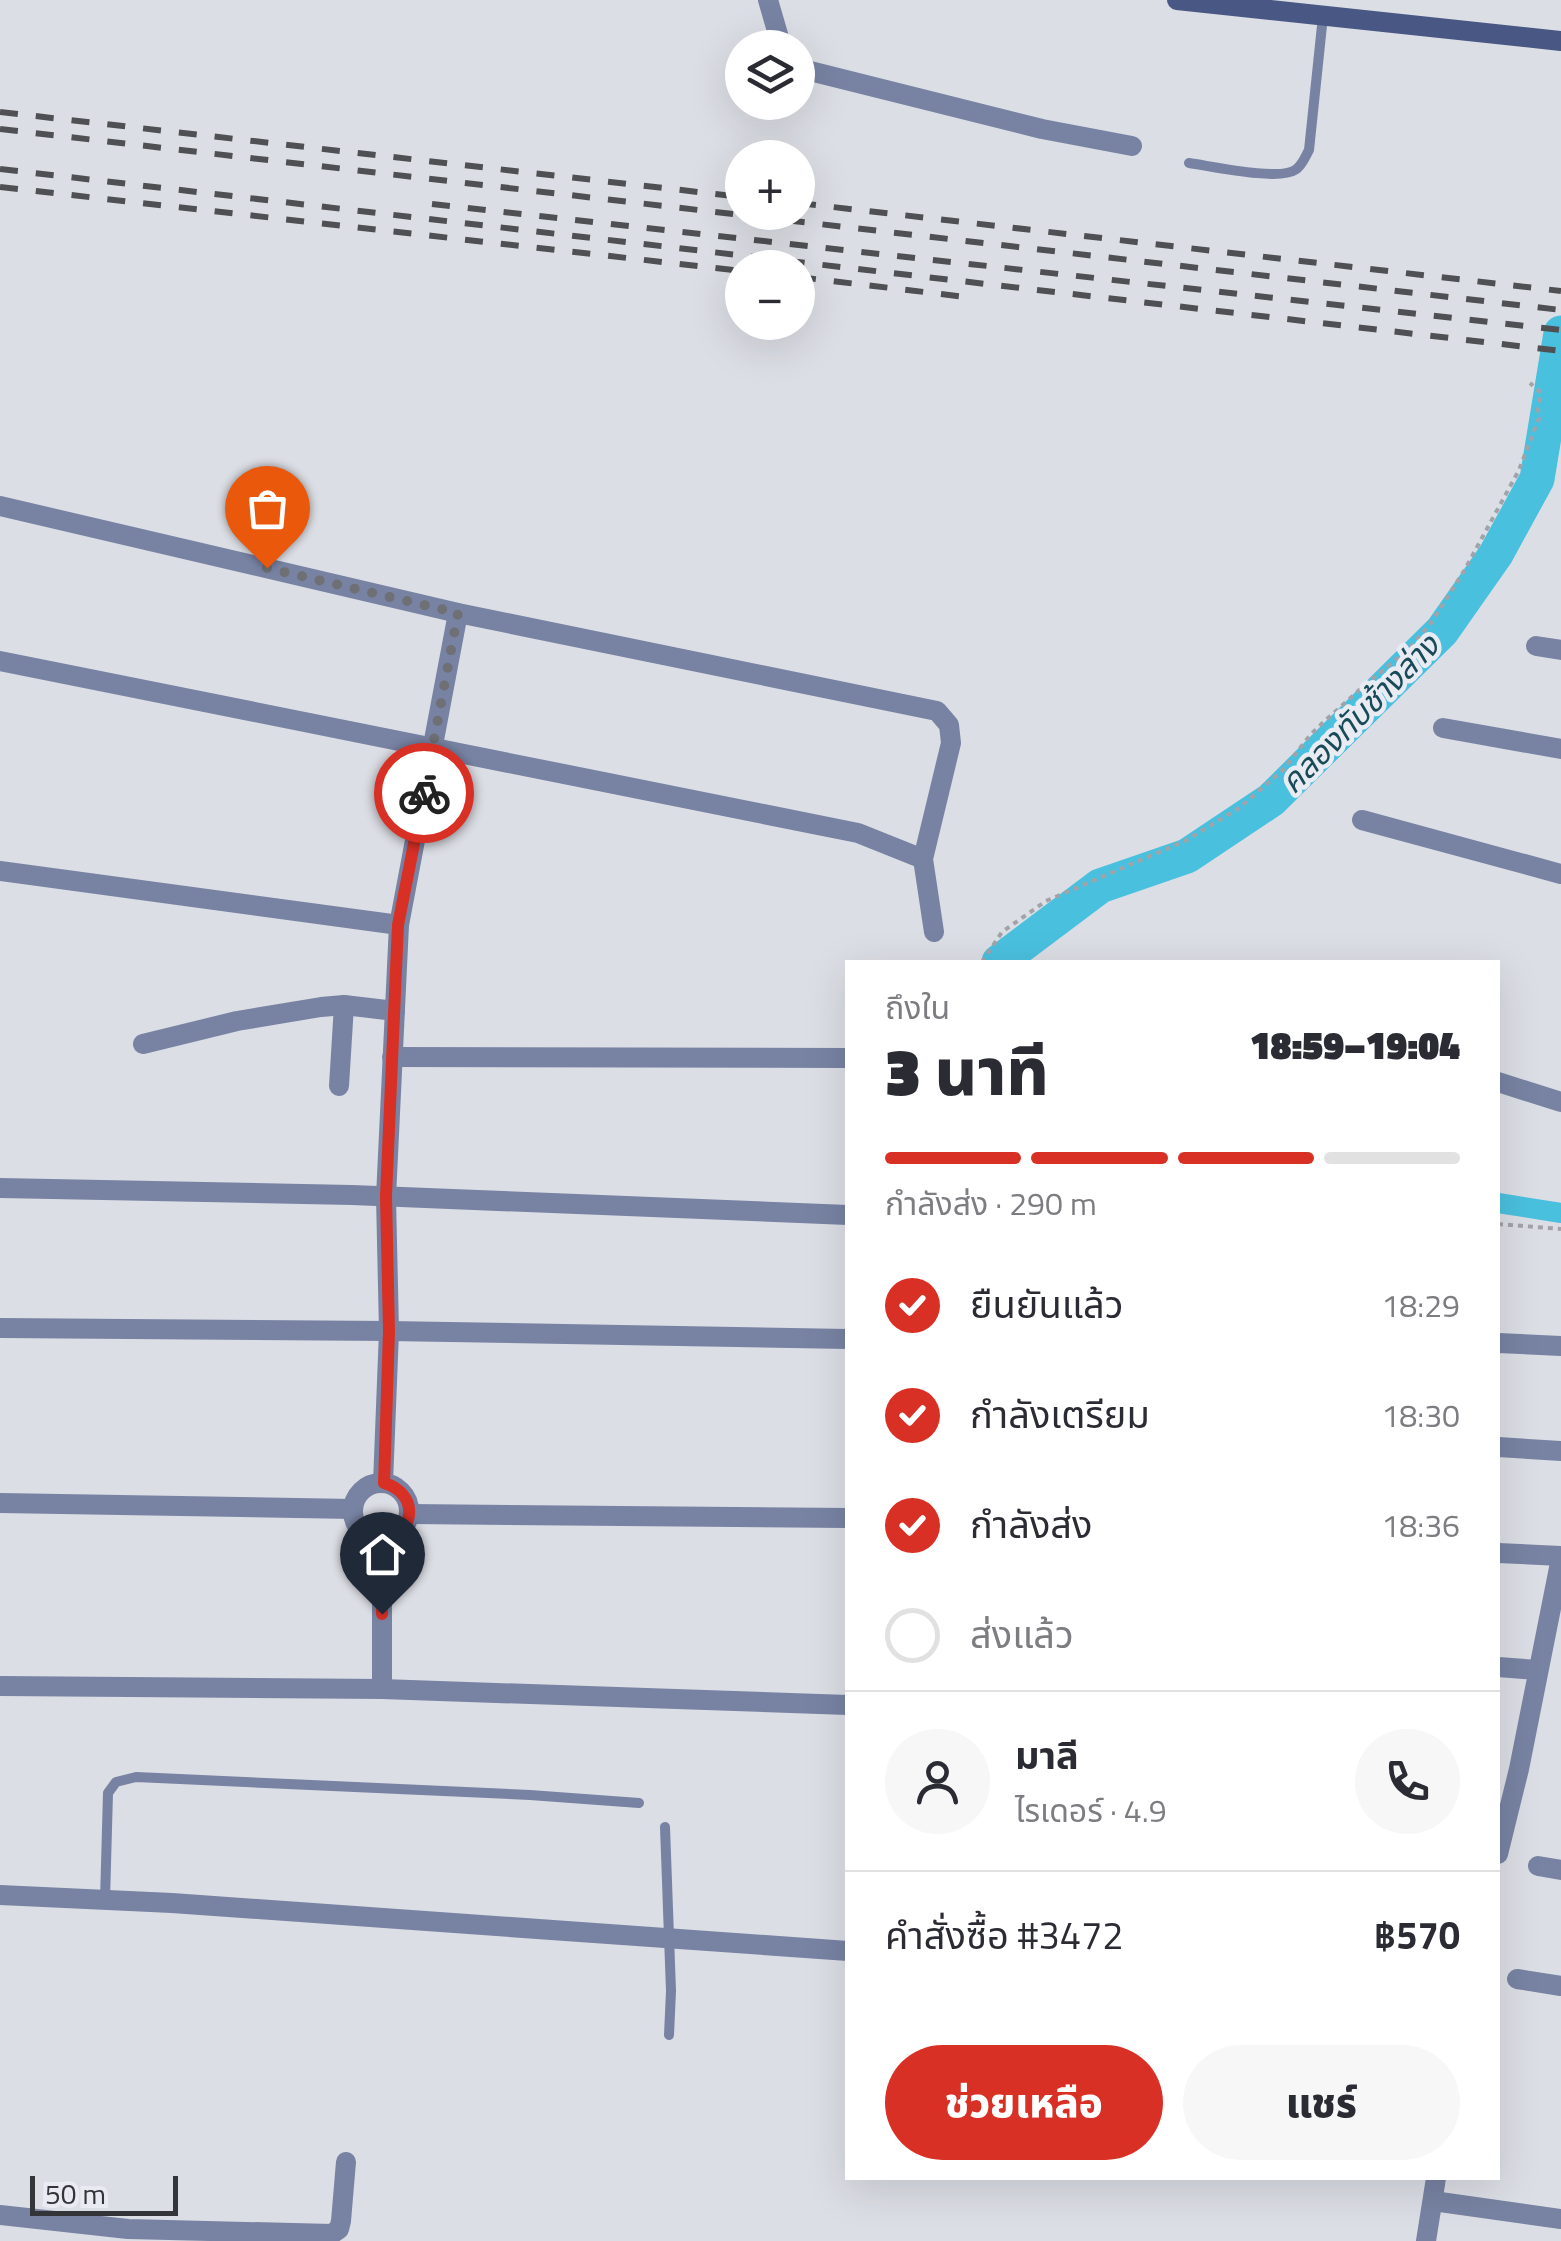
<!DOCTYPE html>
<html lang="th">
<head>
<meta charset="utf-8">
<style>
  body { margin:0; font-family:"Titillium Web","Noto Sans Thai",sans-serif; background:#f7f7f7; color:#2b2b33; height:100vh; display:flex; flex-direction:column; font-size:38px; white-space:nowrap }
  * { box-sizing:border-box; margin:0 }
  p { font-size:32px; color:#7c7c81 }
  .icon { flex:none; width:55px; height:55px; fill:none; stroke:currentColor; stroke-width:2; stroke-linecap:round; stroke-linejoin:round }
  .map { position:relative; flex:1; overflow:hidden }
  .drawer { position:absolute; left:845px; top:960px; width:655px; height:1220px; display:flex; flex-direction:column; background:#fff; border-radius:0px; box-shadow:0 10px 40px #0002 }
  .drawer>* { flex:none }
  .controls { position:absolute; left:725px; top:30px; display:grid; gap:20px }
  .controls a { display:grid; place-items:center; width:90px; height:90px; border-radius:50%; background:#fff; box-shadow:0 10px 40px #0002; font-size:50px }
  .scale { position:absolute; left:30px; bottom:25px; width:148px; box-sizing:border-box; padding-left:10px; border:5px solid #343538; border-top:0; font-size:28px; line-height:35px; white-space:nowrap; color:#343538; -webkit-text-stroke:8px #e9ebf3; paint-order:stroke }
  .pin { position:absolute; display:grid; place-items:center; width:85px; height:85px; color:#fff; margin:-102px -42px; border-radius:50% 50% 50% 0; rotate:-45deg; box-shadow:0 0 10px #0007 }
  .pin .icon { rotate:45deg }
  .courier { position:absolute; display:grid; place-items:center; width:100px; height:100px; margin:-50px; border:8px solid #d93025; border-radius:50%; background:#fff; color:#222; box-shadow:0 2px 12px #0007 }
  .summary em { font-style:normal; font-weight:800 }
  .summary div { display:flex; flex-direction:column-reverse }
  .summary { display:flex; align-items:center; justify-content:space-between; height:170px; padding:0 40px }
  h1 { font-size:65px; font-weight:800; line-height:75px }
  .bar { display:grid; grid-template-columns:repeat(4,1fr); gap:15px 10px; align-content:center; height:120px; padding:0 40px }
  .bar i { height:12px; border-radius:8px; background:#e1e1e2 }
  .bar .active { background:#d93025 }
  .bar p { grid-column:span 4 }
  .line { display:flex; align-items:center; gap:25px; padding:0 40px; border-top:2px solid #e1e1e2 }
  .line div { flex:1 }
  .round { display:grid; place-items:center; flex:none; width:105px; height:105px; border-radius:52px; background:#f7f7f7 }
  ol { padding:0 40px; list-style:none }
  li { display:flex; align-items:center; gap:30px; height:110px }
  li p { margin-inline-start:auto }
  li .icon { padding:10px; border-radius:50%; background:#d93025; color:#fff; stroke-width:4 }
  li:last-child { color:#7c7c81 }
  li i { width:55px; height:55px; border:5px solid #e1e1e2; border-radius:50% }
  .button { display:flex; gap:20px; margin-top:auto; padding:20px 40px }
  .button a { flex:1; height:115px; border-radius:60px; background:#d93025; color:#fff; font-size:40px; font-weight:800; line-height:115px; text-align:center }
  .button a+a { background:#f7f7f7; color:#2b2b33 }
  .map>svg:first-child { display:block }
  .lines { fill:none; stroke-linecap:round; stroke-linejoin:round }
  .canal { stroke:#4ac0df; stroke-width:20 }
  .river { stroke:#4ac0df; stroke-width:35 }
  .path { stroke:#a1a3a8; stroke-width:4; stroke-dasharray:5 5; stroke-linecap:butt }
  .service { stroke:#7883a3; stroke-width:10 }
  .minor { stroke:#7883a3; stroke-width:20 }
  .secondary { stroke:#495784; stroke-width:20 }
  .rail { stroke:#4f5053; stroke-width:6; stroke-dasharray:18 18; stroke-linecap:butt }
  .done { stroke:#6f7075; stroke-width:10; stroke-dasharray:0 18 }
  .route { stroke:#d93025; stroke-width:12 }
  .labels { text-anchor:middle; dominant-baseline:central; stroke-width:9; stroke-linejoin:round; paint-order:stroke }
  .water-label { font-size:32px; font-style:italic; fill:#184a58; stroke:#e9ebf3 }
</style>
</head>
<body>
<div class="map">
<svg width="1561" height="2241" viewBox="0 0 1561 2241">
  <rect width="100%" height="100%" fill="#dcdee5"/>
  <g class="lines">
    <!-- canal -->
    <polyline class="canal" points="1498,1203 1561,1213"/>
    <!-- river -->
    <polyline class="river" points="999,962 1100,886 1187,856 1271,800 1442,631 1496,554 1537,479 1561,333"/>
    <!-- path -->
    <g class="path">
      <polyline points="982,962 1002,932 1046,901 1185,841 1239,808 1283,770 1311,734 1327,719 1366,684 1408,650 1431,623 1464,571 1519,470 1539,418 1538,410 1540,392 1530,383"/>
      <polyline points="1498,1224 1561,1229"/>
    </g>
    <!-- service -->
    <g class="service">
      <path d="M1189 163C1211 166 1279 181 1295 170 1302 166 1305 157 1309 150L1323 16"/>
      <polyline points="665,1827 671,1991 669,2035"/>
      <polyline points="105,1900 108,1793 116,1782 136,1777 530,1795 639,1803"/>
    </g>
    <!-- minor -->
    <g class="minor">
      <polyline points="768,0 782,48"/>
      <polyline points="798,63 810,71 1042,129 1132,146"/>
      <polyline points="0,506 458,613 937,711 949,725 951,743 923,859 934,932"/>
      <polyline points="1536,646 1561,650"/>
      <polyline points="0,661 858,833 923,859"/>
      <polyline points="1443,728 1561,749"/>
      <polyline points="1362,820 1561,874"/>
      <polyline points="0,871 399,925"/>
      <polyline points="143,1044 237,1021 321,1007 344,1005 395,1011"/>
      <polyline points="392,1057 848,1058"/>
      <polyline points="1498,1082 1561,1102"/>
      <polyline points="339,1086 344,1005"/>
      <polyline points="0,1188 352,1195 848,1215"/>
      <polyline points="0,1328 389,1331 848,1339"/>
      <polyline points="1498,1343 1561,1346"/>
      <polyline points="1498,1447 1561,1451"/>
      <polyline points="383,1483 389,1331 386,1197 399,925 458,613"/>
      <circle cx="381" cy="1511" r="28"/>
      <polyline points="0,1503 353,1509"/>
      <polyline points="409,1514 848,1518"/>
      <polyline points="382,1539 382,1689"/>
      <polyline points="1498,1553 1561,1556"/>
      <polyline points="1498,1667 1537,1670"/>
      <polyline points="0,1686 382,1689 848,1705"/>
      <polyline points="1498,1854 1519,1769 1561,1558"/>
      <polyline points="1538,1866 1561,1870"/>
      <polyline points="0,1895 172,1903 848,1951"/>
      <polyline points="1517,1979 1561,1986"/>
      <polyline points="1433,2201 1561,2219"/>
      <polyline points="0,2215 128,2229 332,2234 339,2229 341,2221 346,2162"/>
      <polyline points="1426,2241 1436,2178"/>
    </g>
    <!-- secondary -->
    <polyline class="secondary" points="1177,0 1561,41"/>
    <!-- rail -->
    <g class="rail">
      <polyline points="0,112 742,197"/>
      <polyline points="0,129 1561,310"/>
      <polyline points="0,169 1561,351"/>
      <polyline points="0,187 742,271"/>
      <polyline points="798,203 1561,291"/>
      <polyline points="432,204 1561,330"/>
      <polyline points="798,277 966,297"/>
    </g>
  </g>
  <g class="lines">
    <!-- done -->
    <polyline class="done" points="267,568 458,613 424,793"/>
    <!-- route -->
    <path class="route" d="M382 1614V1539C418 1532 418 1493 384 1483L389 1331 386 1196 398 925 424 793"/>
  </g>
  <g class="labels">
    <!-- water labels -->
    <g class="water-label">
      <text transform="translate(1359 713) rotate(-45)">คลองทับช้างล่าง</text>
    </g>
  </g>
</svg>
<div class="controls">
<a><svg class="icon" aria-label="layers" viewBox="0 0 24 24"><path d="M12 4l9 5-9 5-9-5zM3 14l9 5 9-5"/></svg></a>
<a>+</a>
<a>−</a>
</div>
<div class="scale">50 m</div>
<div class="pin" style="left:267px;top:568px;background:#ea580c"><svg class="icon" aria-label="bag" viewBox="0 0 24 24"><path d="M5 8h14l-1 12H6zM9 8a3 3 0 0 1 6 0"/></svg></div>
<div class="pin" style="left:382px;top:1614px;background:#1f2937"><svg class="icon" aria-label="home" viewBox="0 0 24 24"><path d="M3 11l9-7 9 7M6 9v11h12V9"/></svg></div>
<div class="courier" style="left:424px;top:793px"><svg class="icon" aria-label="bike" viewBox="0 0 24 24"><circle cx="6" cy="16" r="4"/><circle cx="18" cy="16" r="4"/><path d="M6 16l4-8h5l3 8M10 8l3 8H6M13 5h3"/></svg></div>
<section class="drawer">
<div class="summary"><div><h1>3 นาที</h1><p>ถึงใน</p></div><em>18:59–19:04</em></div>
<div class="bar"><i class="active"></i><i class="active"></i><i class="active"></i><i></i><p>กำลังส่ง · 290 m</p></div>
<ol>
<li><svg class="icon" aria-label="check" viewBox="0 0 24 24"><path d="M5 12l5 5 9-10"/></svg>ยืนยันแล้ว<p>18:29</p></li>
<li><svg class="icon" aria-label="check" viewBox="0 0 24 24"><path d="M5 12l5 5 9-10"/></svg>กำลังเตรียม<p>18:30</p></li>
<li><svg class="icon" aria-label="check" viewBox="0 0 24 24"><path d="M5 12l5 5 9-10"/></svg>กำลังส่ง<p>18:36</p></li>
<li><i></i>ส่งแล้ว</li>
</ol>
<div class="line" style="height:180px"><a class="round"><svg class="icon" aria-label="person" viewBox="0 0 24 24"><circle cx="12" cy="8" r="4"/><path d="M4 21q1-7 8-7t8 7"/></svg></a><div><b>มาลี</b><p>ไรเดอร์ · 4.9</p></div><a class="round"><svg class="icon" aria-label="phone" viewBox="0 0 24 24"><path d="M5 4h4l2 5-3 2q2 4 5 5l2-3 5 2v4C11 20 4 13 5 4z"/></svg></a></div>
<div class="line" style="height:130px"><div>คำสั่งซื้อ #3472</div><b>฿570</b></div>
<div class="button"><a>ช่วยเหลือ</a><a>แชร์</a></div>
</section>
</div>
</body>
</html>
